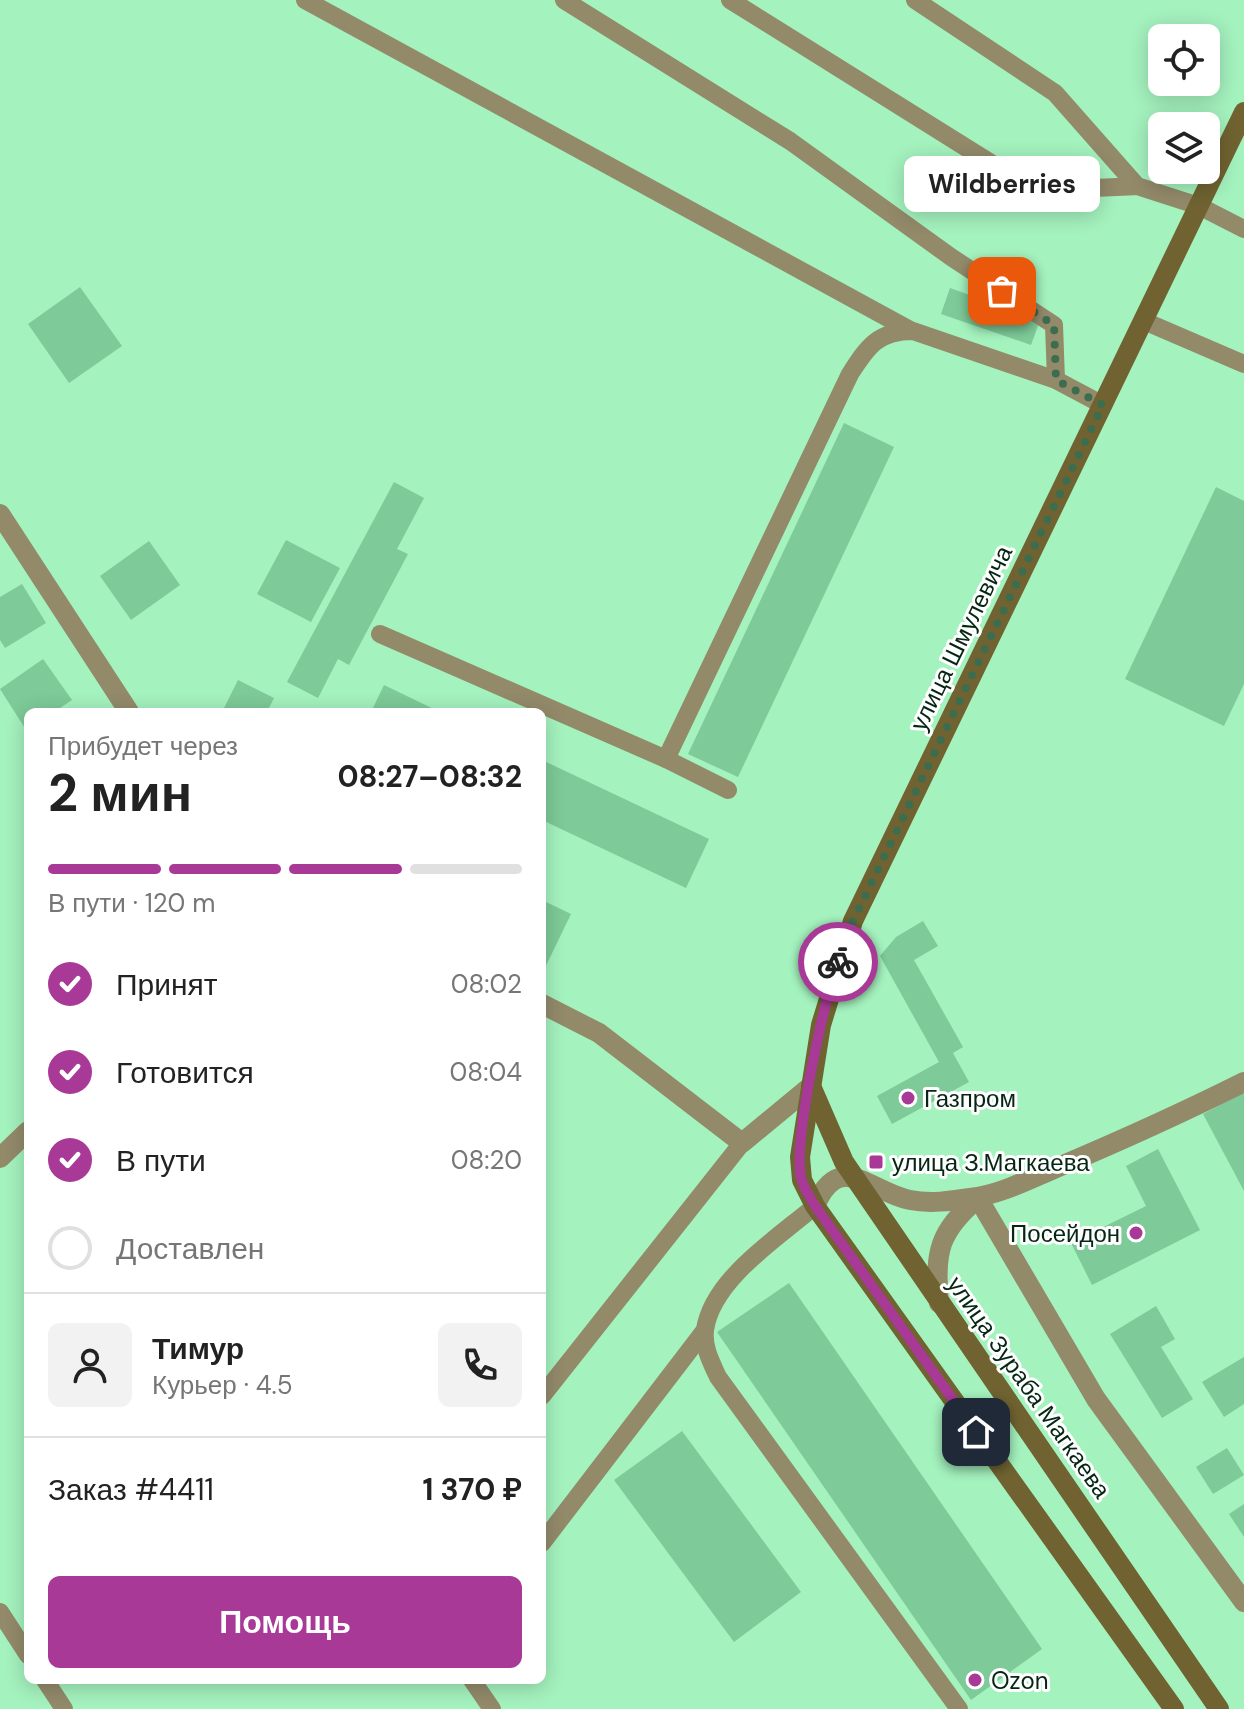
<!DOCTYPE html>
<html lang="ru">
<head>
<meta charset="utf-8">
<style>
  body { margin:0; font-family:"DM Sans",sans-serif; background:#f2f2f2; color:#222; height:100vh; display:flex; flex-direction:column; font-size:30px; white-space:nowrap }
  * { box-sizing:border-box; margin:0 }
  p { font-size:26px; color:#767676 }
  .icon { flex:none; width:44px; height:44px; fill:none; stroke:currentColor; stroke-width:2; stroke-linecap:round; stroke-linejoin:round }
  .map { position:relative; flex:1; overflow:hidden }
  .drawer { position:absolute; left:24px; top:708px; width:522px; height:976px; display:flex; flex-direction:column; background:#fff; border-radius:12px; box-shadow:0 4px 20px #0003 }
  .drawer>* { flex:none }
  .fabs { position:absolute; left:1148px; top:24px; display:grid; gap:16px }
  .fabs a { display:grid; place-items:center; width:72px; height:72px; border-radius:12px; background:#fff; box-shadow:0 4px 20px #0003; font-size:40px }
  .pin { position:absolute; display:grid; place-items:center; width:68px; height:68px; color:#fff; margin:-34px; border-radius:16px; box-shadow:0 4px 12px #0006 }
  .courier { position:absolute; display:grid; place-items:center; width:80px; height:80px; margin:-40px; border:6px solid #a83997; border-radius:50%; background:#fff; color:#222; box-shadow:0 2px 10px #0007 }
  .bubble { position:absolute; height:56px; border-radius:12px; background:#fff; box-shadow:0 4px 20px #0003; font-size:26px; font-weight:700; line-height:56px; text-align:center }
  .head em { font-style:normal; font-weight:700 }
  .head div { display:flex; flex-direction:column-reverse }
  .head { display:flex; align-items:center; justify-content:space-between; height:136px; padding:0 24px }
  h1 { font-size:52px; font-weight:700; line-height:60px }
  .bar { display:grid; grid-template-columns:repeat(4,1fr); gap:12px 8px; align-content:center; height:96px; padding:0 24px }
  .bar i { height:10px; border-radius:6px; background:#e0e0e0 }
  .bar .active { background:#a83997 }
  .bar p { grid-column:span 4 }
  .line { display:flex; align-items:center; gap:20px; padding:0 24px; border-top:2px solid #e0e0e0 }
  .line div { flex:1 }
  .round { display:grid; place-items:center; flex:none; width:84px; height:84px; border-radius:12px; background:#f2f2f2 }
  ol { padding:0 24px; list-style:none }
  li { display:flex; align-items:center; gap:24px; height:88px }
  li p { margin-inline-start:auto }
  li .icon { padding:8px; border-radius:50%; background:#a83997; color:#fff; stroke-width:4 }
  li:last-child { color:#767676 }
  li i { width:44px; height:44px; border:4px solid #e0e0e0; border-radius:50% }
  .button { display:flex; gap:16px; margin-top:auto; padding:16px 24px }
  .button a { flex:1; height:92px; border-radius:12px; background:#a83997; color:#fff; font-size:32px; font-weight:700; line-height:92px; text-align:center }
  .map>svg:first-child { display:block }
  .building { fill:#7eca98 }
  .lines { fill:none; stroke-linecap:round; stroke-linejoin:round }
  .service { stroke:#938a6a; stroke-width:18 }
  .minor { stroke:#938a6a; stroke-width:20 }
  .secondary { stroke:#706331; stroke-width:20 }
  .done { stroke:#3d6d4f; stroke-width:8; stroke-dasharray:0 14.4 }
  .route { stroke:#a83997; stroke-width:10 }
  .poi-dot { fill:#a83997; stroke:#fefefe; stroke-width:3 }
  .labels { text-anchor:middle; dominant-baseline:central; stroke-width:6; stroke-linejoin:round; paint-order:stroke }
  .street-label { font-size:24px; fill:#052613; stroke:#fefefe }
  .poi-label { font-size:24px; fill:#052613; stroke:#fefefe; text-anchor:start }
</style>
</head>
<body>
<div class="map">
<svg width="1244" height="1709" viewBox="0 0 1244 1709">
  <rect width="100%" height="100%" fill="#a4f2be"/>
  <!-- building -->
  <g class="building">
    <polygon points="80,287 122,346 69,383 28,324"/>
    <polygon points="950,288 1040,320 1031,345 941,314"/>
    <polygon points="844,423 894,447 738,777 688,754"/>
    <polygon points="394,482 424,498 397,549 408,554 349,665 338,659 318,698 287,682"/>
    <polygon points="1216,487 1244,501 1244,684 1224,726 1125,679"/>
    <polygon points="286,540 340,568 311,622 257,594"/>
    <polygon points="149,541 180,585 131,620 100,576"/>
    <polygon points="22,584 46,623 5,648 0,640 0,597"/>
    <polygon points="43,659 72,700 54,712 28,712 28,733 0,689"/>
    <polygon points="238,680 274,698 267,712 222,712"/>
    <polygon points="384,685 440,712 371,712"/>
    <polygon points="542,760 709,839 686,888 542,820"/>
    <polygon points="542,900 571,914 542,974"/>
    <polygon points="923,921 938,946 914,960 963,1047 953,1053 969,1082 892,1124 877,1096 939,1062 880,956 896,937"/>
    <polygon points="1244,1092 1244,1191 1203,1114"/>
    <polygon points="1158,1149 1200,1230 1092,1285 1071,1243 1146,1206 1126,1166"/>
    <polygon points="789,1283 1042,1649 971,1700 717,1332"/>
    <polygon points="1156,1306 1175,1339 1161,1347 1193,1399 1162,1418 1110,1334"/>
    <polygon points="1244,1357 1244,1404 1224,1417 1202,1382"/>
    <polygon points="682,1431 801,1592 734,1642 614,1480"/>
    <polygon points="1227,1448 1244,1475 1213,1494 1196,1467"/>
    <polygon points="1244,1504 1244,1537 1229,1514"/>
  </g>
  <g class="lines">
    <!-- service -->
    <g class="service">
      <polyline points="305,0 910,330"/>
      <polyline points="564,0 790,141 951,257 1054,325 1056,380"/>
      <path d="M730 0 994 165C1050 192 1077 189 1137 186"/>
      <polyline points="915,0 1055,93 1137,186 1199,206 1244,229"/>
      <polyline points="1144,321 1244,364"/>
      <path d="M380 634 666 759 850 374C868 346 878 331 913 331L1056 380 1103 405"/>
      <polyline points="666,759 728,790"/>
      <path d="M815 1206C779 1237 712 1279 705 1330 703 1347 711 1362 718 1377L959 1709"/>
      <polyline points="542,1396 742,1143"/>
      <polyline points="542,1543 705,1330"/>
      <polyline points="0,1612 28,1655"/>
      <polyline points="45,1680 64,1709"/>
      <polyline points="472,1680 492,1709"/>
    </g>
    <!-- minor -->
    <g class="minor">
      <polyline points="0,514 129,712"/>
      <polyline points="542,1004 599,1033 742,1143 811,1086"/>
      <polyline points="0,1158 28,1131"/>
      <polyline points="978,1198 1096,1399 1244,1602"/>
      <path d="M815 1206C840 1149 870 1192 910 1200 930 1204 951 1201 970 1198 999 1195 1030 1179 1056 1168 1120 1141 1182 1113 1244 1082"/>
      <path d="M939 1303C934 1252 939 1231 978 1198"/>
    </g>
    <!-- secondary -->
    <g class="secondary">
      <polyline points="811,1086 844,1162 1219,1709"/>
      <polyline points="1174,1709 815,1206 802,1180 800,1157 821,1025 853,921 1244,112"/>
    </g>
  </g>
  <g class="lines">
    <!-- done -->
    <polyline class="done" points="838,962 853,921 1103,405 1056,380 1054,325 1002,291"/>
    <!-- route -->
    <path class="route" d="M838 962C824 1003 793 1139 801 1178 803 1187 810 1197 815 1206L976 1432"/>
  </g>
  <!-- markers -->
  <g class="poi-dot">
    <circle cx="908" cy="1098" r="8"/>
    <rect x="868" y="1154" width="16" height="16" rx="4"/>
    <circle cx="1136" cy="1233" r="8"/>
    <circle cx="975" cy="1680" r="8"/>
  </g>
  <g class="labels">
    <!-- street labels -->
    <g class="street-label">
      <text transform="translate(961 638) rotate(-64)">улица Шмулевича</text>
      <text transform="translate(1029 1387) rotate(55)">улица Зураба Магкаева</text>
    </g>
    <!-- poi labels -->
    <g class="poi-label">
      <text x="924" y="1098">Газпром</text>
      <text x="892" y="1162">улица З.Магкаева</text>
      <text x="1120" y="1233" text-anchor="end">Посейдон</text>
      <text x="991" y="1680">Ozon</text>
    </g>
  </g>
</svg>
<div class="fabs">
<a><svg class="icon" aria-label="locate" viewBox="0 0 24 24"><circle cx="12" cy="12" r="6"/><path d="M12 2v4M12 18v4M2 12h4M18 12h4"/></svg></a>
<a><svg class="icon" aria-label="layers" viewBox="0 0 24 24"><path d="M12 4l9 5-9 5-9-5zM3 14l9 5 9-5"/></svg></a>
</div>
<div class="pin" style="left:1002px;top:291px;background:#ea580c"><svg class="icon" aria-label="bag" viewBox="0 0 24 24"><path d="M5 8h14l-1 12H6zM9 8a3 3 0 0 1 6 0"/></svg></div>
<div class="pin" style="left:976px;top:1432px;background:#1f2937"><svg class="icon" aria-label="home" viewBox="0 0 24 24"><path d="M3 11l9-7 9 7M6 9v11h12V9"/></svg></div>
<div class="courier" style="left:838px;top:962px"><svg class="icon" aria-label="bike" viewBox="0 0 24 24"><circle cx="6" cy="16" r="4"/><circle cx="18" cy="16" r="4"/><path d="M6 16l4-8h5l3 8M10 8l3 8H6M13 5h3"/></svg></div>
<div class="bubble" style="left:904px;top:156px;width:196px">Wildberries</div>
<section class="drawer">
<div class="head"><div><h1>2 мин</h1><p>Прибудет через</p></div><em>08:27–08:32</em></div>
<div class="bar"><i class="active"></i><i class="active"></i><i class="active"></i><i></i><p>В пути · 120 m</p></div>
<ol>
<li><svg class="icon" aria-label="check" viewBox="0 0 24 24"><path d="M5 12l5 5 9-10"/></svg>Принят<p>08:02</p></li>
<li><svg class="icon" aria-label="check" viewBox="0 0 24 24"><path d="M5 12l5 5 9-10"/></svg>Готовится<p>08:04</p></li>
<li><svg class="icon" aria-label="check" viewBox="0 0 24 24"><path d="M5 12l5 5 9-10"/></svg>В пути<p>08:20</p></li>
<li><i></i>Доставлен</li>
</ol>
<div class="line" style="height:144px"><a class="round"><svg class="icon" aria-label="person" viewBox="0 0 24 24"><circle cx="12" cy="8" r="4"/><path d="M4 21q1-7 8-7t8 7"/></svg></a><div><b>Тимур</b><p>Курьер · 4.5</p></div><a class="round"><svg class="icon" aria-label="phone" viewBox="0 0 24 24"><path d="M5 4h4l2 5-3 2q2 4 5 5l2-3 5 2v4C11 20 4 13 5 4z"/></svg></a></div>
<div class="line" style="height:104px"><div>Заказ #4411</div><b>1 370 ₽</b></div>
<div class="button"><a>Помощь</a></div>
</section>
</div>
</body>
</html>
